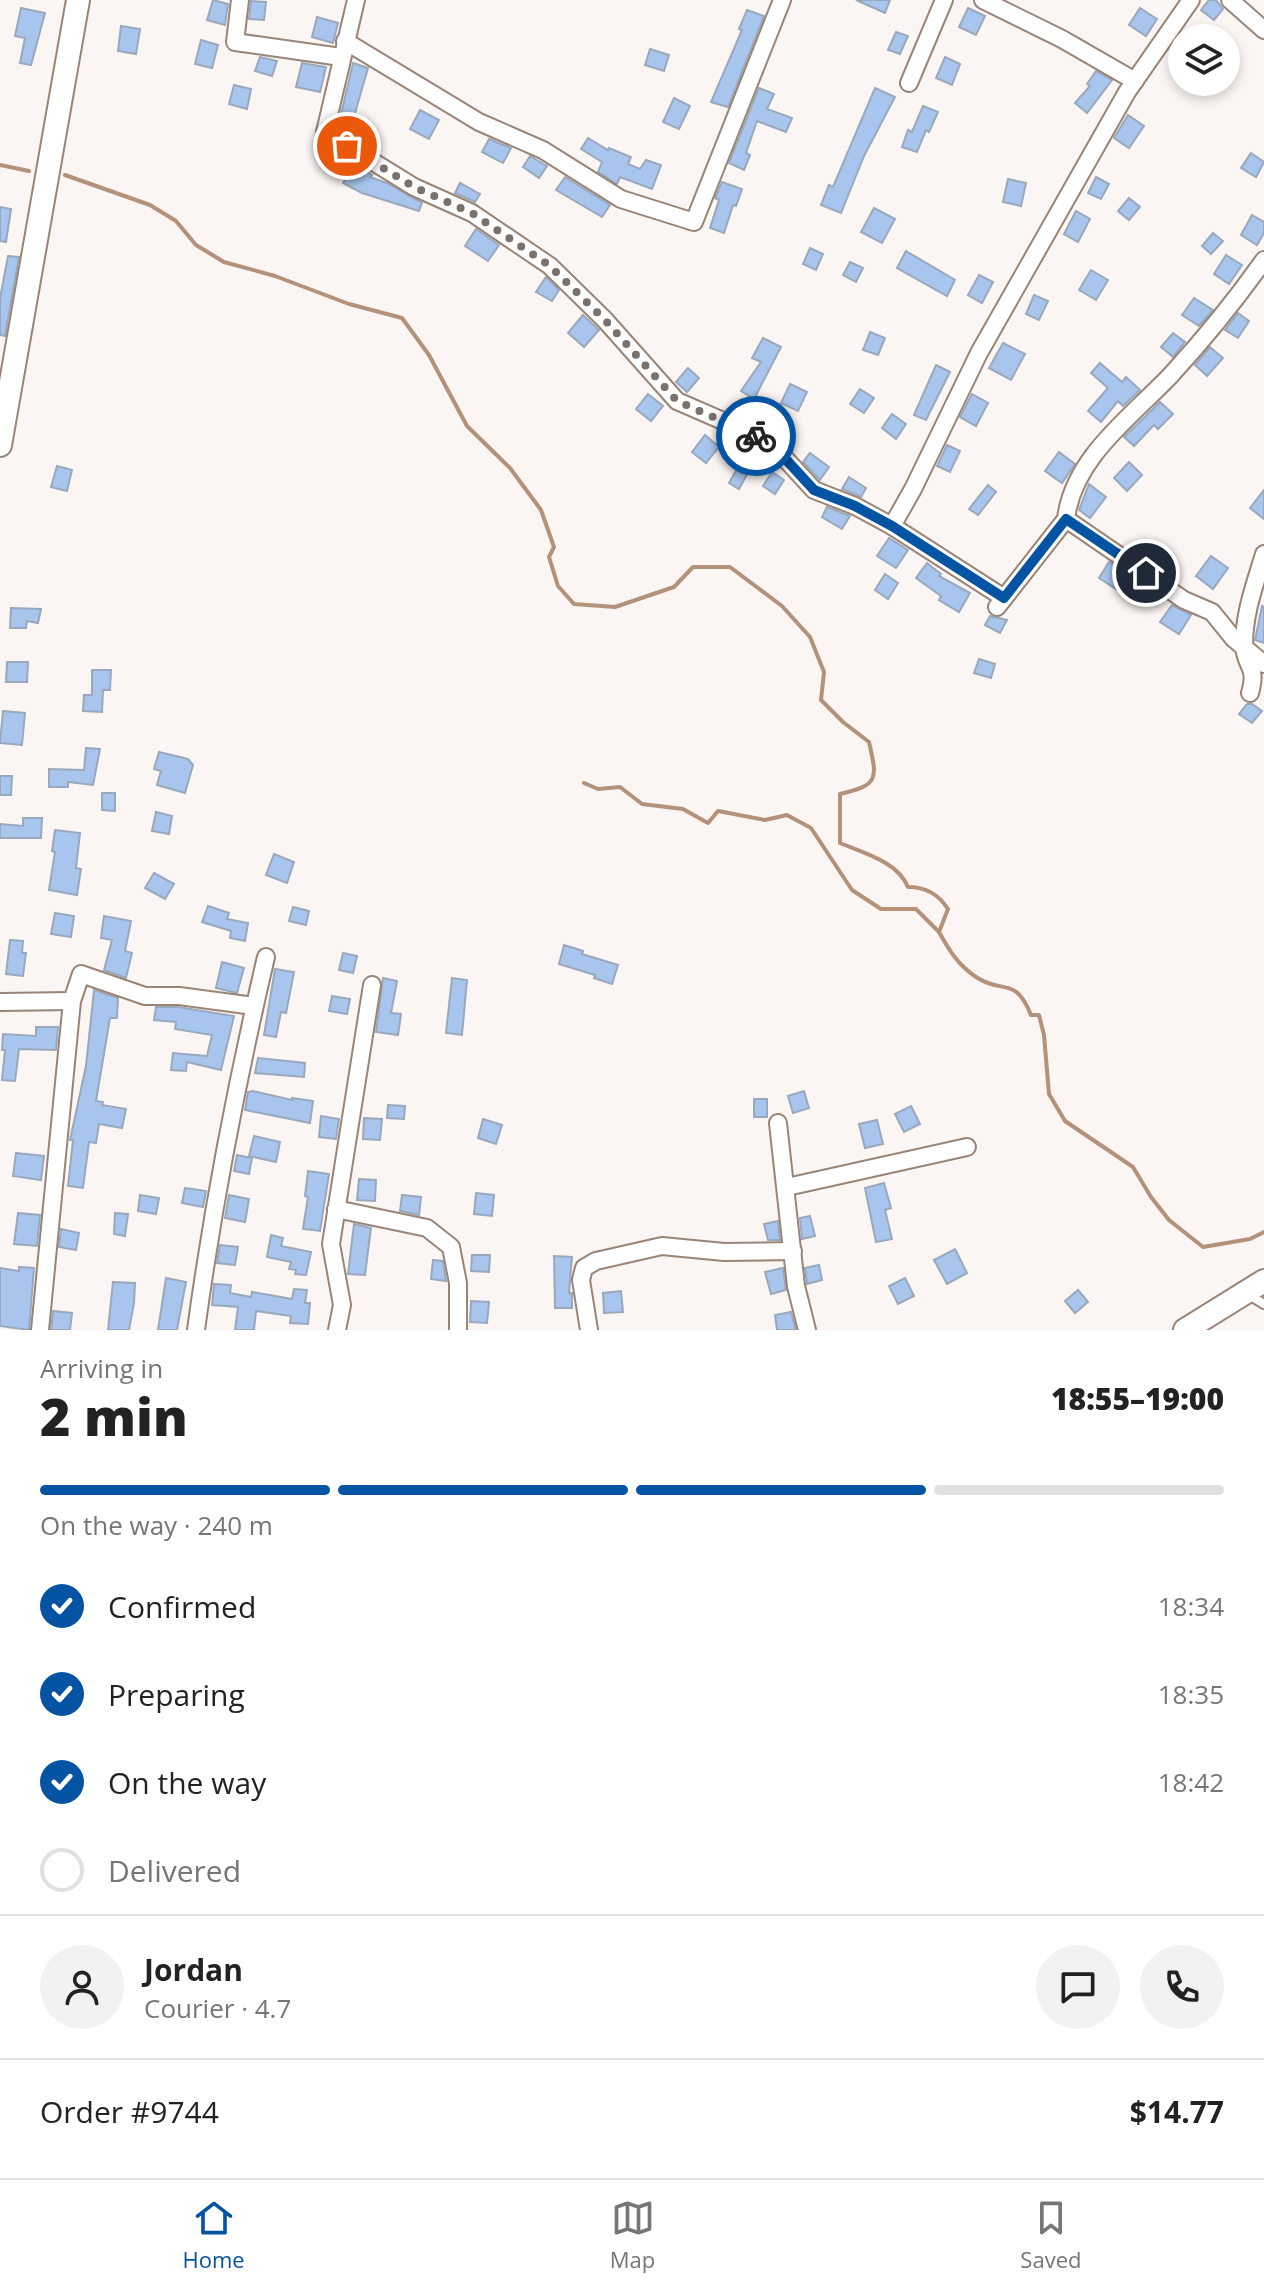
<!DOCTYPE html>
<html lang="en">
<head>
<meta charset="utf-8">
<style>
  body { margin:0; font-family:"Open Sans",sans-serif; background:#f2f2f2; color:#222; height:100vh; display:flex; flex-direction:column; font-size:30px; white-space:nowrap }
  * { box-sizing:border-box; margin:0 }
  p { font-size:26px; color:#767676 }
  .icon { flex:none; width:44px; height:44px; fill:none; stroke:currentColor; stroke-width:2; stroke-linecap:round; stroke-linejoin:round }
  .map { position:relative; height:1330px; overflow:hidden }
  .drawer { display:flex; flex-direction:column; background:#fff; flex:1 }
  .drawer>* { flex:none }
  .buttons { position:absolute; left:1168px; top:24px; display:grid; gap:16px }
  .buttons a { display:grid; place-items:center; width:72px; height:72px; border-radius:50%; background:#fff; box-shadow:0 4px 12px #0003; font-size:40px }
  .pin { position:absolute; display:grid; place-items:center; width:68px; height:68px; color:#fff; margin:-34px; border:4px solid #fff; border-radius:50%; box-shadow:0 2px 8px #0007 }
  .courier { position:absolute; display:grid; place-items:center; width:80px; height:80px; margin:-40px; border:6px solid #0554a3; border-radius:50%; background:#fff; color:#222; box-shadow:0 2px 10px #0007 }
  .headline em { font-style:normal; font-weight:800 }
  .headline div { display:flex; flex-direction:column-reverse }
  .headline { display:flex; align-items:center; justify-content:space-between; height:136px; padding:0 40px }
  h1 { font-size:52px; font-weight:800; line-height:60px }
  .bar { display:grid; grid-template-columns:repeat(4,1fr); gap:12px 8px; align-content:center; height:96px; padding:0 40px }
  .bar i { height:10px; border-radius:6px; background:#e0e0e0 }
  .bar .current { background:#0554a3 }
  .bar p { grid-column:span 4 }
  .line { display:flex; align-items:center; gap:20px; padding:0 40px; border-top:2px solid #e0e0e0 }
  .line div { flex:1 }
  .round { display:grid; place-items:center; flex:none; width:84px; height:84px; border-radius:42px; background:#f2f2f2 }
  ol { padding:0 40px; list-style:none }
  li { display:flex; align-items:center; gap:24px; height:88px }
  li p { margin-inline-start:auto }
  li .icon { padding:8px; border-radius:50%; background:#0554a3; color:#fff; stroke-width:4 }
  li:last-child { color:#767676 }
  li i { width:44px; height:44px; border:4px solid #e0e0e0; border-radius:50% }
  .menu { display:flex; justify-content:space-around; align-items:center; height:112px; border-top:2px solid #e0e0e0; background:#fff; font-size:22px; color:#767676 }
  .menu a { display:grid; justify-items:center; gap:4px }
  .menu .current { color:#0554a3 }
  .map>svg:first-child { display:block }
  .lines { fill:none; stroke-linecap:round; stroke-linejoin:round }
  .stream { stroke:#b3917b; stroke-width:4 }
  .building { fill:#a8c6ed; stroke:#99a8bc; stroke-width:2 }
  .lane-casing { stroke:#9a8476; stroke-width:12 }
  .street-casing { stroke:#9a8476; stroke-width:20 }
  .secondary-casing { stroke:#9a8476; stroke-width:26 }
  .lane { stroke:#fff; stroke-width:8 }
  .street { stroke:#fff; stroke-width:16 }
  .secondary { stroke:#fff; stroke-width:22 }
  .done { stroke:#78716c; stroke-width:8; stroke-dasharray:0 14.4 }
  .route { stroke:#0554a3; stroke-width:10 }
</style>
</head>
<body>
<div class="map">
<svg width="1264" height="1330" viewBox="0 0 1264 1330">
  <rect width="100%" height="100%" fill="#fbf6f3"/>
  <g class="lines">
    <!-- stream -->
    <g class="stream">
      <polyline points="0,165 29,171"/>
      <path d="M65 175 150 205 176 221 196 245 224 262 275 276 349 304 402 318 429 355 467 426 510 468 541 510 554 547 549 557 558 586 574 604 615 607 674 587 693 567H730L782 606 810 637 824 672 821 700 843 722 869 742C877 778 880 785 840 794V843C864 853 898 862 908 887 926 887 938 894 948 909L939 932C949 950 958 965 976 977 1003 995 1015 975 1031 1015H1039L1044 1035 1049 1094 1065 1121 1133 1167 1151 1197 1169 1220 1203 1247 1250 1239 1264 1232"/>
      <polyline points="584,783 598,789 620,787 642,804 683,809 708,823 718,811 765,820 787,815 811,828 852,890 881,909 916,909 939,932"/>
    </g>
  </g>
  <!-- building -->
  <g class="building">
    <polygon points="213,0 228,4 225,25 207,20"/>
    <polygon points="856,0 890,0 885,13"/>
    <polygon points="1209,0 1216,0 1223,9 1214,20 1201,10"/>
    <polygon points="251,1 266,2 264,20 249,19"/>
    <polygon points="21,8 45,13 31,65 20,63 25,38 15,36"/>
    <polygon points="968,8 985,16 976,35 959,27"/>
    <polygon points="1140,8 1157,19 1146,36 1129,25"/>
    <polygon points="747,10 764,16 728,107 711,102 742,30 739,29"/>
    <polygon points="317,17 338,23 333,43 312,37"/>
    <polygon points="121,26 140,29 136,54 118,51"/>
    <polygon points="896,32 908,36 900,54 888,50"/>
    <polygon points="201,40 218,45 212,68 195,64"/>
    <polygon points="650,49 669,55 664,71 645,65"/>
    <polygon points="260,57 277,61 272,76 255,71"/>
    <polygon points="945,57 960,64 952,85 936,78"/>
    <polygon points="302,63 326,67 320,92 296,87"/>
    <polygon points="353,63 368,68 349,134 338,127"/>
    <polygon points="1096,71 1112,80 1087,113 1075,103 1090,86 1087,84"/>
    <polygon points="234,85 251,89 247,109 229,104"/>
    <polygon points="759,88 774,94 767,109 792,118 786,132 757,121 746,153 750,155 744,170 729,163"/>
    <polygon points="875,88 895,97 864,156 841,213 821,205 829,185 833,187"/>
    <polygon points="674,98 690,106 679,129 663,122"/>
    <polygon points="923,106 938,112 929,132 926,130 917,152 902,147 908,130 912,132"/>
    <polygon points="420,110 439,120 429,139 410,129"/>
    <polygon points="1128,115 1144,126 1129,148 1114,138"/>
    <polygon points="588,138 608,150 609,148 631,157 628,164 640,169 646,160 661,165 652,189 620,177 617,184 598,172 602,162 581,149"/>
    <polygon points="489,139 511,148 503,163 482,152"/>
    <polygon points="1251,153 1264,162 1256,177 1241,168"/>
    <polygon points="530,156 547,166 539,178 523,167"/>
    <polygon points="353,165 372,175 370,177 387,183 422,203 419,211 362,193 343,183"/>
    <polygon points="565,177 610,205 602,217 556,190"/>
    <polygon points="1096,177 1109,184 1101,199 1088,193"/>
    <polygon points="1008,179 1026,183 1021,206 1003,202"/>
    <polygon points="722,182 742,189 736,206 733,205 724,233 710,228 719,200 715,198"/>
    <polygon points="460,183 480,194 475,202 455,193"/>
    <polygon points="1129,198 1140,207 1129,220 1118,211"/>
    <polygon points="0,207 11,209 6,242 0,241"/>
    <polygon points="874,208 895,219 882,243 861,232"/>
    <polygon points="1076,211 1090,219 1078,242 1064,234"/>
    <polygon points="1252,215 1264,222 1264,233 1257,245 1241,235"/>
    <polygon points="476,229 499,245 488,261 465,246"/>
    <polygon points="1213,233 1223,241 1211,254 1202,246"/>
    <polygon points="810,248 823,254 816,270 803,264"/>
    <polygon points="906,251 955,280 947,296 897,268"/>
    <polygon points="1226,255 1242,265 1229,284 1214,274"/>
    <polygon points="8,256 19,257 5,336 0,335 0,298"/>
    <polygon points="850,262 863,268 856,282 843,275"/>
    <polygon points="1091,270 1108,280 1096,300 1079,290"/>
    <polygon points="979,275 993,282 982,303 968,295"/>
    <polygon points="546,277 559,290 552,301 536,292"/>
    <polygon points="1034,295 1048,301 1039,320 1026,314"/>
    <polygon points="1194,298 1213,310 1199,326 1182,315"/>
    <polygon points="1238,313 1249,321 1238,338 1225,330"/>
    <polygon points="583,315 599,330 584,347 568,333"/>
    <polygon points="870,332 885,338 878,355 863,350"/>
    <polygon points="1173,333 1185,342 1173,357 1161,347"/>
    <polygon points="763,338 781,347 754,399 741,391 761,362 752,358"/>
    <polygon points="1003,343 1025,354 1011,380 989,368"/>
    <polygon points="1210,347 1223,358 1207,376 1195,365"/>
    <polygon points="1100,363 1122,382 1126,377 1140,390 1123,406 1118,401 1101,422 1088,411 1108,388 1091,373"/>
    <polygon points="936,365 950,372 926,420 914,415"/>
    <polygon points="688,368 699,378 687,392 676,382"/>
    <polygon points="790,384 807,392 798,411 781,403"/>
    <polygon points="860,389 874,398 864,413 850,404"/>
    <polygon points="648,394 663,406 651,421 636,409"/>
    <polygon points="972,394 988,403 976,426 960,417"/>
    <polygon points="1160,402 1173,414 1158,429 1154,425 1134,446 1124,437"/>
    <polygon points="892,414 906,424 896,439 882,428"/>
    <polygon points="705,435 719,447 706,463 692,452"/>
    <polygon points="947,445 960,451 950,472 937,466"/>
    <polygon points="741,447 757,456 739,489 729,483 741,462 735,459"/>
    <polygon points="1059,452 1075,464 1062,483 1045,471"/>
    <polygon points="810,453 829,467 820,480 803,462"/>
    <polygon points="1129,462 1142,475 1127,491 1114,478"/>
    <polygon points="57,466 72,470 67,491 51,487"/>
    <polygon points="772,472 784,480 775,494 763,486"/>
    <polygon points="849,477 866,488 861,497 842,489"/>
    <polygon points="1089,484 1106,497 1090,518 1079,510"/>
    <polygon points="988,485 996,492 978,515 969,509"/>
    <polygon points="1264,490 1264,519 1250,508"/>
    <polygon points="827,507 850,516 842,529 822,517"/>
    <polygon points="889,538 908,550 896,568 877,556"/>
    <polygon points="1211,556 1228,568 1213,589 1196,576"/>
    <polygon points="1109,562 1126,573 1116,589 1099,578"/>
    <polygon points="927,563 941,574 939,576 970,593 959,612 939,600 941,596 916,578"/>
    <polygon points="885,574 898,583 888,599 875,590"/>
    <polygon points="1172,605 1191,615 1179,634 1160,622"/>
    <polygon points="1262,606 1264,607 1264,643 1255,640"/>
    <polygon points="11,608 41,609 38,623 27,621 26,628 10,628"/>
    <polygon points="990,616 1007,620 1000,633 985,625"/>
    <polygon points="979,659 995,664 991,678 974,673"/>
    <polygon points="7,662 28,662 27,682 6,682"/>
    <polygon points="92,670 111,670 110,690 103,690 102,712 83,711 84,695 92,695"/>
    <polygon points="1247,704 1252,704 1262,711 1252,723 1239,714"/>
    <polygon points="3,711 25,713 22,745 0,743"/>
    <polygon points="86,748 100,749 93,785 68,782 68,787 49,787 49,769 84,770"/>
    <polygon points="159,752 188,759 193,765 185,793 157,785 161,771 154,769"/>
    <polygon points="0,776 12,776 11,795 0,795"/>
    <polygon points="102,793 115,793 115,811 102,810"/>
    <polygon points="156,812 172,816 169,834 152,831"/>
    <polygon points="23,818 42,818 41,838 0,838 0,824 23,826"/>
    <polygon points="55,830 80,833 76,868 81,869 77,895 49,890 55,852 52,851"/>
    <polygon points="274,854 294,862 287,883 266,875"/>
    <polygon points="154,873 174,884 165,899 145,888"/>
    <polygon points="208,906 229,913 227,919 248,923 245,941 230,938 231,931 202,922"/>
    <polygon points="293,907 309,911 306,925 289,921"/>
    <polygon points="55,913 74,916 71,937 51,934"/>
    <polygon points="104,916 131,921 125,951 132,953 126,978 104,970 112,940 101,938"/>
    <polygon points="10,940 23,941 22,953 26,953 23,976 6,974"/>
    <polygon points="564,945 583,951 582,954 618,965 612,984 594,978 595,975 559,964"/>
    <polygon points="343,953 357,956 353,973 339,970"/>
    <polygon points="222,962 244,968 237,993 216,988"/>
    <polygon points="275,969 294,972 286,1013 281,1012 276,1037 264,1035"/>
    <polygon points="383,978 397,981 391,1013 401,1014 398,1035 376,1032"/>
    <polygon points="452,978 467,980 462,1035 446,1033"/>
    <polygon points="94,990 118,998 117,1018 110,1018 96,1101 103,1102 102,1105 126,1109 122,1128 99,1124 96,1143 89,1142 83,1188 68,1186 73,1140 70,1140 86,1066"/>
    <polygon points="332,996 350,999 347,1014 329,1011"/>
    <polygon points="156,1007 178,1007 234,1016 221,1070 187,1062 186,1071 171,1070 173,1053 207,1056 212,1035 175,1029 176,1022 154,1020"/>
    <polygon points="36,1027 58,1027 56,1050 19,1049 15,1081 2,1080 5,1050 2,1050 3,1034 36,1036"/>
    <polygon points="258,1058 305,1063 304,1077 255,1073"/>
    <polygon points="253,1091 292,1100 292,1098 313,1101 310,1123 245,1110 248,1092"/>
    <polygon points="804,1091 809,1108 793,1113 788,1096"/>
    <rect x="754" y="1099" width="13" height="18"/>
    <polygon points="388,1105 405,1106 404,1119 387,1118"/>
    <polygon points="911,1106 920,1124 904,1132 895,1114"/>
    <polygon points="321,1116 339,1119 336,1139 319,1137"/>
    <polygon points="364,1118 382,1119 380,1140 363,1139"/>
    <polygon points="483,1119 502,1125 496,1144 478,1138"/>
    <polygon points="877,1120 883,1144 865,1148 859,1124"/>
    <polygon points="254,1136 280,1142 276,1162 249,1156"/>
    <polygon points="16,1153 44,1156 41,1180 13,1176"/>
    <polygon points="237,1155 252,1158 249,1174 234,1171"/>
    <polygon points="308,1171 329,1174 320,1231 303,1229 308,1197 305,1196"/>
    <polygon points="359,1179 376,1180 375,1201 357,1200"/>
    <polygon points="884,1183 891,1208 885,1210 892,1239 876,1242 865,1188"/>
    <polygon points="185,1188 206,1191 203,1207 182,1203"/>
    <polygon points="476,1193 494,1195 492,1216 474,1214"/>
    <polygon points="140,1195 159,1198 156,1214 138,1211"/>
    <polygon points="229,1195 249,1199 245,1222 225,1218"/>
    <polygon points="402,1195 421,1197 419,1215 400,1211"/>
    <polygon points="18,1213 40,1215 37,1246 14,1244"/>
    <polygon points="115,1213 128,1214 125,1236 114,1234"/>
    <polygon points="810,1216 815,1236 802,1239 800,1218"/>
    <polygon points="778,1221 780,1240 768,1240 764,1224"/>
    <polygon points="354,1224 371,1228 365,1275 348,1274"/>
    <polygon points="61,1229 79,1233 76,1250 59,1247"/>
    <polygon points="271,1235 283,1238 281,1246 311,1252 306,1275 295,1274 296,1270 289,1269 291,1262 267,1257"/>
    <polygon points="220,1245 238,1247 235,1265 217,1263"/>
    <polygon points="955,1249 967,1273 947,1284 934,1260"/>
    <polygon points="472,1255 490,1255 489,1272 471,1271"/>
    <polygon points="554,1256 572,1257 569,1293 572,1293 572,1308 555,1308"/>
    <polygon points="433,1260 443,1261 446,1281 431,1279"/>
    <polygon points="819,1265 822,1280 807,1284 805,1268"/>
    <polygon points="19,1267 34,1268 29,1330 0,1326 0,1268 19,1271"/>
    <polygon points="783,1268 786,1290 771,1294 765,1272"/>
    <polygon points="166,1278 186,1282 177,1330 158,1330"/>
    <polygon points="905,1278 914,1296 898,1304 889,1286"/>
    <polygon points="113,1282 135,1283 134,1303 129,1330 108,1330"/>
    <polygon points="214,1284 231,1285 230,1293 251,1297 252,1292 292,1299 294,1289 307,1290 305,1303 310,1303 308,1324 290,1323 291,1316 256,1311 254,1330 235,1330 238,1307 212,1305"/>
    <polygon points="1078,1290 1088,1302 1075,1313 1065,1301"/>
    <polygon points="621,1291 623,1312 604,1313 603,1293"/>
    <polygon points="471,1301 489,1302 487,1323 470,1322"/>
    <polygon points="53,1311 72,1313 70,1330 51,1330"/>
    <polygon points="791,1312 796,1330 777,1330 775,1315"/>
  </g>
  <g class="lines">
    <defs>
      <polyline id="lane" points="1249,1295 1264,1304"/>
      <g id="street">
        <polyline points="240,0 235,42 341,57"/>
        <polyline points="356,0 325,132 414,187 472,213 550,266 605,320 677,401 769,441 814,490 855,506 892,526 1004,598"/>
        <polyline points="983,0 1062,39 1135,81"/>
        <polyline points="1230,0 1264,30"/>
        <polyline points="345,41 479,122 543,150 621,199 694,222 782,0"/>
        <polyline points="909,83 944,0"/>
        <polyline points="1066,519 1184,600 1212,612 1233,638 1264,664"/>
        <polyline points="892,526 913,489 979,353 1127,92 1191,0"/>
        <path d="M997 607 1066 519C1073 458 1131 417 1170 376 1204 339 1235 301 1264 260"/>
        <path d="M1250 693C1258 665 1245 668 1244 645 1244 613 1255 584 1264 554"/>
        <polyline points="0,1002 72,1001"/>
        <polyline points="778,1123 796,1286 807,1330"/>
        <polyline points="787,1187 967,1147"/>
        <polyline points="336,1209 427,1228 451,1247 458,1283 458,1330"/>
        <polyline points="40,1330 72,1001 81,974 145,996 179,996 254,1006"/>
        <path d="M196 1330C213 1205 237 1081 266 957"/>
        <polyline points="337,1330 342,1305 331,1244 372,985"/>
        <polyline points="589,1330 581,1280 584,1268 596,1261 662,1246 724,1252 793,1251"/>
      </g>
      <g id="secondary">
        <polyline points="0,445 78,0"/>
        <polyline points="1185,1330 1264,1281"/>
      </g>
    </defs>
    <!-- lane casing -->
    <use href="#lane" class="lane-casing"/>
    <!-- street casing -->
    <use href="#street" class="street-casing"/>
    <!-- secondary casing -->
    <use href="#secondary" class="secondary-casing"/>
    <!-- lane -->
    <use href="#lane" class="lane"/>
    <!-- street -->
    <use href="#street" class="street"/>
    <!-- secondary -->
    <use href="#secondary" class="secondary"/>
  </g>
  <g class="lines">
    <!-- done -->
    <polyline class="done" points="347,146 414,187 472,213 550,266 605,320 677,401 756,436"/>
    <!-- route -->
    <polyline class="route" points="756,436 769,441 814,490 855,506 892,526 1004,598 1066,519 1146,573"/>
  </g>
</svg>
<div class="buttons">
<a><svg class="icon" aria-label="layers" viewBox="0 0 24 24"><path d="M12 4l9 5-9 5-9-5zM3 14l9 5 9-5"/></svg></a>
</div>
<div class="pin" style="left:347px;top:146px;background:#ea580c"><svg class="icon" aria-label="bag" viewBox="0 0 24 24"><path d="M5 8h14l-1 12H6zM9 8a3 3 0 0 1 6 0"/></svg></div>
<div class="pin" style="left:1146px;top:573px;background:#1f2937"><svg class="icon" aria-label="home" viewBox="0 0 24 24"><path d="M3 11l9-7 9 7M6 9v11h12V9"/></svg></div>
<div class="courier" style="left:756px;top:436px"><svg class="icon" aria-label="bike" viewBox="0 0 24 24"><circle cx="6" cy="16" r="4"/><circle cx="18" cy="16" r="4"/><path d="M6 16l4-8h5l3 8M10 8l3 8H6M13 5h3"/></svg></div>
</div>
<section class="drawer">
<div class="headline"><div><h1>2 min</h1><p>Arriving in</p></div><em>18:55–19:00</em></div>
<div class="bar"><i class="current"></i><i class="current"></i><i class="current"></i><i></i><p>On the way · 240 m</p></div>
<ol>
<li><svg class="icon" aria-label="check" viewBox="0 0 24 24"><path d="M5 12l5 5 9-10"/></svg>Confirmed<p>18:34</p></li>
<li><svg class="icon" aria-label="check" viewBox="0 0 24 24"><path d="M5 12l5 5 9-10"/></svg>Preparing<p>18:35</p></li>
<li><svg class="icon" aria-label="check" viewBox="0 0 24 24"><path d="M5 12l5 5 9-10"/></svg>On the way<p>18:42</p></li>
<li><i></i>Delivered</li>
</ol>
<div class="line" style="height:144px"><a class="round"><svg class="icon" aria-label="person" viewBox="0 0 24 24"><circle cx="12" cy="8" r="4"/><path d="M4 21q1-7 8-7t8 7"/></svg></a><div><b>Jordan</b><p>Courier · 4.7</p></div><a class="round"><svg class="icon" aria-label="chat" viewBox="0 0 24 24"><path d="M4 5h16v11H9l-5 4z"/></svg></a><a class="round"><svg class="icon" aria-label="phone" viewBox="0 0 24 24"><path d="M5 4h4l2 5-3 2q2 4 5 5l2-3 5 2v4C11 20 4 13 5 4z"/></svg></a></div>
<div class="line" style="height:104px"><div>Order #9744</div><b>$14.77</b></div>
</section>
<nav class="menu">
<a class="current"><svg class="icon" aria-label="home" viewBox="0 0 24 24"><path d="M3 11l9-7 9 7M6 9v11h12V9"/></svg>Home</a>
<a><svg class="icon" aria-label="map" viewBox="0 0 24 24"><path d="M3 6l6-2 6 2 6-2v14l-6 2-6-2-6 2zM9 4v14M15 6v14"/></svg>Map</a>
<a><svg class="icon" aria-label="saved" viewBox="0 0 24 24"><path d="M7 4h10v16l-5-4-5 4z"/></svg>Saved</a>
</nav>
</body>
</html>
